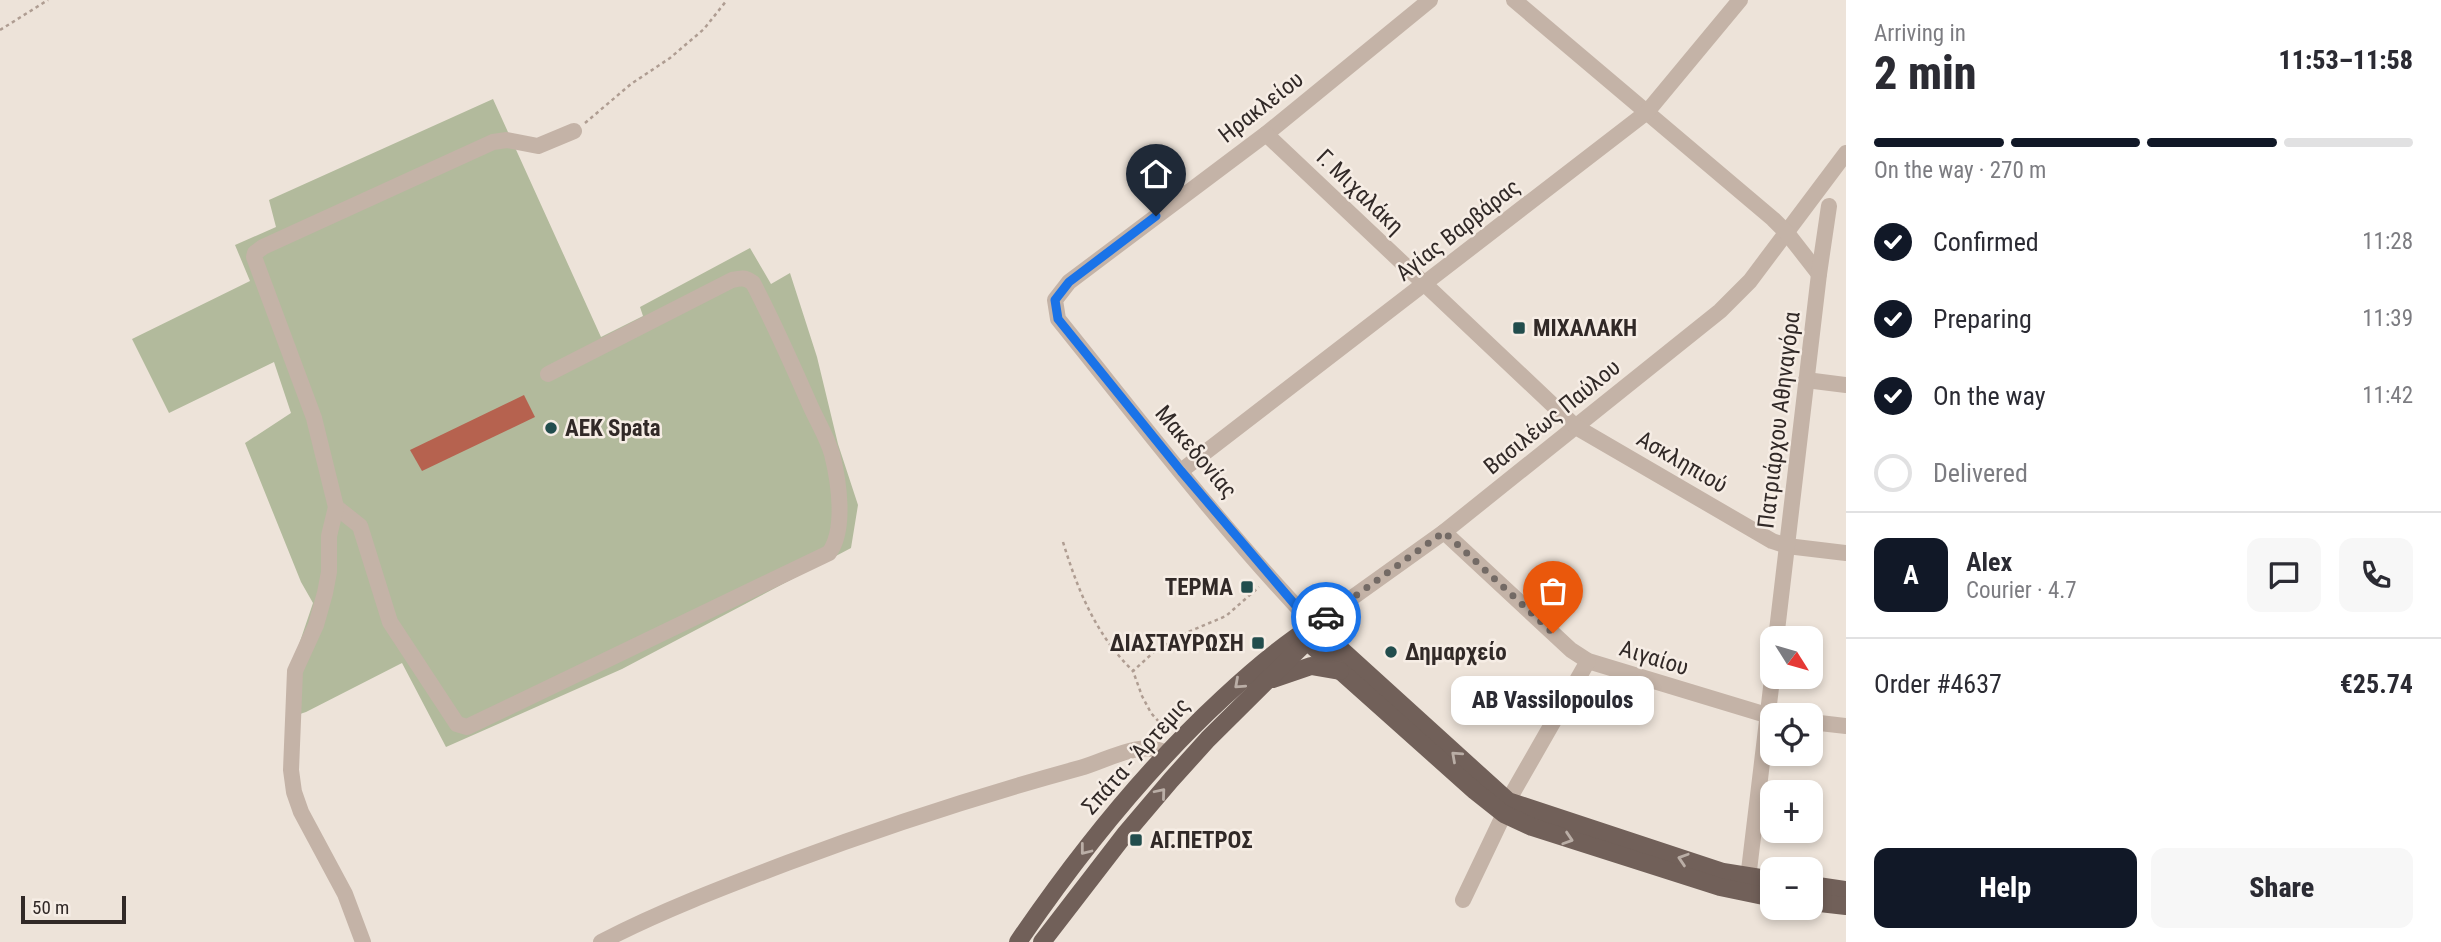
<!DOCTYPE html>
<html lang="en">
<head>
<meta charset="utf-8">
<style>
  body { margin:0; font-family:"Roboto Condensed",sans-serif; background:#f7f7f7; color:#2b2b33; height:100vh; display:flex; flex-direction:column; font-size:26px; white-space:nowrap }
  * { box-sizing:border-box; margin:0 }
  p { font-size:23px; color:#7c7c81 }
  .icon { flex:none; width:38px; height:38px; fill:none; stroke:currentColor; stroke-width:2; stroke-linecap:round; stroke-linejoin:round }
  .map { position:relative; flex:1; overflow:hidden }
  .sheet { display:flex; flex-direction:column; background:#fff; width:595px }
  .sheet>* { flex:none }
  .needle { width:46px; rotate:127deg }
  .fabs { position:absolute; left:1760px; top:626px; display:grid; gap:14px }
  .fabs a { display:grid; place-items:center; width:63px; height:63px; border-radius:14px; background:#fff; box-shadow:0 4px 10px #0003; font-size:35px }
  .scale { position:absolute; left:21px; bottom:18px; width:105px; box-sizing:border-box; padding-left:7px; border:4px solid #312927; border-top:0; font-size:19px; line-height:24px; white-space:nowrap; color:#312927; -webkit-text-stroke:5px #f6ede5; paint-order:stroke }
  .pin { position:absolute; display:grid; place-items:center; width:60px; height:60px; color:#fff; margin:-72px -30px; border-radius:50% 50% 50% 0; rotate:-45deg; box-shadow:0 0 7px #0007 }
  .pin .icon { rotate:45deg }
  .courier { position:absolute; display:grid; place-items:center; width:70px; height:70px; margin:-35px; border:5px solid #1a73e8; border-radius:50%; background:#fff; color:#222; box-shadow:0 2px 9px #0007 }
  .bubble { position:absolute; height:49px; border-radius:14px; background:#fff; box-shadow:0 4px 10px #0003; font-size:23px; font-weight:800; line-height:49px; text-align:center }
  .summary em { font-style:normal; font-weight:800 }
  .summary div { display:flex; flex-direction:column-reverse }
  .summary { display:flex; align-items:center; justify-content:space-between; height:119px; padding:0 28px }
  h1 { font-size:46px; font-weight:800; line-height:52px }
  .bar { display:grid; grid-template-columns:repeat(4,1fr); gap:10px 7px; align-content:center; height:84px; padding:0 28px }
  .bar i { height:9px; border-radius:5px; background:#e1e1e2 }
  .bar .on { background:#111827 }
  .bar p { grid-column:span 4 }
  .line { display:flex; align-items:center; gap:18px; padding:0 28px; border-top:2px solid #e1e1e2 }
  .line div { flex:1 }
  .round { display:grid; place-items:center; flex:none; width:74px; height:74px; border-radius:14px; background:#f7f7f7 }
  ol { padding:0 28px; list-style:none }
  li { display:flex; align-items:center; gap:21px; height:77px }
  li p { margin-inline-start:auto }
  li .icon { padding:7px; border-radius:50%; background:#111827; color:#fff; stroke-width:4 }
  li:last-child { color:#7c7c81 }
  li i { width:38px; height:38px; border:4px solid #e1e1e2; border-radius:50% }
  .action { display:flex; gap:14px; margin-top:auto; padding:14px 28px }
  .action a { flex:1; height:80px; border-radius:14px; background:#111827; color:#fff; font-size:28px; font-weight:800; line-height:80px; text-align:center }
  .action a+a { background:#f7f7f7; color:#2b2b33 }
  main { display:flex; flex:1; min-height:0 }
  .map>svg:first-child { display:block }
  .green { fill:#b2ba9c }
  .building { fill:#b6624f }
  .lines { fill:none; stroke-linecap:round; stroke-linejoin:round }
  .path { stroke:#af9d92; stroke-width:2.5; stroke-dasharray:3.5 3.5; stroke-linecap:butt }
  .minor { stroke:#c4b3a7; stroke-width:16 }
  .major { stroke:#716059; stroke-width:18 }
  .oneway { stroke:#baaea6 }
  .done { stroke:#736a65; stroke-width:7; stroke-dasharray:0 12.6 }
  .route { stroke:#1a73e8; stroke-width:9 }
  .poi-dot { fill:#224d4d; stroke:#f6ede5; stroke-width:2.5 }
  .labels { text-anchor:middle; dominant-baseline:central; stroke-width:5; stroke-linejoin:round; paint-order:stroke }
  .street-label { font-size:23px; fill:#312927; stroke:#f6ede5 }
  .poi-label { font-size:23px; font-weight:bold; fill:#312927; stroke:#f6ede5; text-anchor:start }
</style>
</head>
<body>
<main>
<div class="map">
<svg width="1846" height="942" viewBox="0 0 1846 942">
  <rect width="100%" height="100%" fill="#ede3d9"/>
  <!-- green -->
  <polygon class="green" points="493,99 601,337 643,316 640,307 750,248 771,284 790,273 817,357 838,444 858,505 851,548 622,669 446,747 402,663 306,712 288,718 288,677 313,603 301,582 245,443 291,413 274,362 169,413 132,339 250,281 235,245 276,227 269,200"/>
  <!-- building -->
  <polygon class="building" points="524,395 535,417 422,471 410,450"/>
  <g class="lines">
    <!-- path -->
    <g class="path">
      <polyline points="0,30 48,0"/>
      <polyline points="585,123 631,84 670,58 704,29 727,0"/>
      <path d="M1063 542C1078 591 1096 635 1133 671"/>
      <polyline points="1168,732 1151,713 1142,696 1133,671 1155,651 1188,632 1226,616 1259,587"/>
    </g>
    <!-- minor -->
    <g class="minor">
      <path d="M1430 0 1266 134 1069 282 1055 300 1058 319C1141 422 1222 529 1314 625L1444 532 1720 311 1750 281 1846 153"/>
      <polyline points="1514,0 1773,219 1787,233 1819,274"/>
      <polyline points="1266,134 1576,427 1772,541 1787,546 1846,553"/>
      <polyline points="1806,380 1846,385"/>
      <polyline points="1181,471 1647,112 1740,0"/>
      <path d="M336 507 360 526 390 622 457 724 467 727 829 553C846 530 839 482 832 454 827 437 817 421 810 405 792 364 774 323 753 283 745 277 741 278 732 280L548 374"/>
      <polyline points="1444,532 1571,650 1588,661 1773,717"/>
      <polyline points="1776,639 1819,274 1829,206"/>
      <polyline points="1811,722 1846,726"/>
      <polyline points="1747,887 1773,671"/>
      <polyline points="1463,900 1504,814 1508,801 1588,661"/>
      <polyline points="363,942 345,894 301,812 294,792 291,770 295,671 316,625 325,593 329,572 329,536 336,507 314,418 254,257 255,253 263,247 493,142 507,140 538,146 574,131"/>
      <path d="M601 942C661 911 724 887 787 863 883 827 981 795 1080 768 1107 761 1139 739 1166 753"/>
    </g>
    <!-- major -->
    <g class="major">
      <polyline points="1314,625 1508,801 1723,872 1773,880"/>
      <polyline points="1307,641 1475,791 1504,814 1532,827 1720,887 1773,898"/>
      <polyline points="1273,679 1311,666 1340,671"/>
      <polyline points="1811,885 1846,890"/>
      <polyline points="1811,902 1846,906"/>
      <path d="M1018 942C1078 854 1145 770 1223 698 1252 671 1281 646 1314 625"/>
      <polyline points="1042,942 1126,833 1171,780 1208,739 1307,641 1312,631"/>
    </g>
  </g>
  <!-- one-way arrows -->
  <defs><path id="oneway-chevron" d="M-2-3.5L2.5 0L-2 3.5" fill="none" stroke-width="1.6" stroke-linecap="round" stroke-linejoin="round" transform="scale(1.75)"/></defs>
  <g class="oneway">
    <use href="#oneway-chevron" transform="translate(1239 684) rotate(138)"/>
    <use href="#oneway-chevron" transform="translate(1456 756) rotate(-138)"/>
    <use href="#oneway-chevron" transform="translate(1161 793) rotate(-50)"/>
    <use href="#oneway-chevron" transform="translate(1568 839) rotate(18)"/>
    <use href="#oneway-chevron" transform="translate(1085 850) rotate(128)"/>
    <use href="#oneway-chevron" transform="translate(1683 859) rotate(-162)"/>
  </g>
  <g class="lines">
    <!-- done -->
    <polyline class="done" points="1326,617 1444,532 1553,633"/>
    <!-- route -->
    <polyline class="route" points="1156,216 1069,282 1055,300 1058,319 1181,471 1297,607 1314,625 1326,617"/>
  </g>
  <!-- markers -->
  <g class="poi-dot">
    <rect x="1512" y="321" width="14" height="14" rx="3.5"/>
    <circle cx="551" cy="428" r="7"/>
    <rect x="1240" y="580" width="14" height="14" rx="3.5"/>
    <rect x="1251" y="636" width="14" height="14" rx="3.5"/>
    <circle cx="1391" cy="652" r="7"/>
    <rect x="1129" y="833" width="14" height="14" rx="3.5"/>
  </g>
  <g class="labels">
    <!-- street labels -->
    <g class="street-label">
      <text transform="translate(1261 107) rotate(-38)">Ηρακλείου</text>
      <text transform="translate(1360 192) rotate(44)">Γ. Μιχαλάκη</text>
      <text transform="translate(1458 230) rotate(-38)">Αγίας Βαρβάρας</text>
      <text transform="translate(1552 417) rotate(-39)">Βασιλέως Παύλου</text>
      <text transform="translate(1779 420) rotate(-83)">Πατριάρχου Αθηναγόρα</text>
      <text transform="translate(1196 452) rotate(50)">Μακεδονίας</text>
      <text transform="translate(1682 462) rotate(30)">Ασκληπιού</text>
      <text transform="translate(1654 658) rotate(17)">Αιγαίου</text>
      <text transform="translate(1136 756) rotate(-48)">Σπάτα - Άρτεμις</text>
    </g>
    <!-- poi labels -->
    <g class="poi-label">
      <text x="1533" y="328">ΜΙΧΑΛΑΚΗ</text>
      <text x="565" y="428">AEK Spata</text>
      <text x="1233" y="587" text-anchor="end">ΤΕΡΜΑ</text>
      <text x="1244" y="643" text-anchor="end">ΔΙΑΣΤΑΥΡΩΣΗ</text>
      <text x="1405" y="652">Δημαρχείο</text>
      <text x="1150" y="840">ΑΓ.ΠΕΤΡΟΣ</text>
    </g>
  </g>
</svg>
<div class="fabs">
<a><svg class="needle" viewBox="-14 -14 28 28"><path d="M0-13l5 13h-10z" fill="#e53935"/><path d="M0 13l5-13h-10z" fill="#7c7c81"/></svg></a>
<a><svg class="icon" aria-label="locate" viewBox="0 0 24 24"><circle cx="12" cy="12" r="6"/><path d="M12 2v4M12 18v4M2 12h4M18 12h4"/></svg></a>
<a>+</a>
<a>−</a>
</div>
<div class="scale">50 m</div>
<div class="pin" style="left:1553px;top:633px;background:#ea580c"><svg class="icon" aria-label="bag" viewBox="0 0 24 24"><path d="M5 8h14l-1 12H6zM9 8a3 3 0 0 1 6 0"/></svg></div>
<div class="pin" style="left:1156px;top:216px;background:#1f2937"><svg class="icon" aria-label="home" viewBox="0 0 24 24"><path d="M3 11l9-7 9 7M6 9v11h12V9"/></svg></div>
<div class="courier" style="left:1326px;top:617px"><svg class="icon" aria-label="car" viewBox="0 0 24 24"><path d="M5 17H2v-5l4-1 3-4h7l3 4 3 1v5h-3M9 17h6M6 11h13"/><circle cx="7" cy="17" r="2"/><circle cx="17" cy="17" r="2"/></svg></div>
<div class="bubble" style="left:1451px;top:676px;width:203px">AB Vassilopoulos</div>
</div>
<section class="sheet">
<div class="summary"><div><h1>2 min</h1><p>Arriving in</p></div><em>11:53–11:58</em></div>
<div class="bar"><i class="on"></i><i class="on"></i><i class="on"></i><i></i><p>On the way · 270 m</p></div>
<ol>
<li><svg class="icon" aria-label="check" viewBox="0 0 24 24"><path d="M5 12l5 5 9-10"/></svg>Confirmed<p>11:28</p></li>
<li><svg class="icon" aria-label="check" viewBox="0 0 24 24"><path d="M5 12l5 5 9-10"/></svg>Preparing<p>11:39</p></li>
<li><svg class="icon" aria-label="check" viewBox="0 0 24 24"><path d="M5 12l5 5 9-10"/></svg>On the way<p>11:42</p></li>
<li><i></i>Delivered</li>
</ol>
<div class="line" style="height:126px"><b class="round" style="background:#111827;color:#fff">A</b><div><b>Alex</b><p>Courier · 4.7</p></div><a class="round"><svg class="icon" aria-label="chat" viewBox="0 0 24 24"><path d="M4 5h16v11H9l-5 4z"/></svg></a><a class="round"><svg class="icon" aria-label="phone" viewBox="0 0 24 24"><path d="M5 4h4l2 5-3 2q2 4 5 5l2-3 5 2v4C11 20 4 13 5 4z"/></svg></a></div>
<div class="line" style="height:91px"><div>Order #4637</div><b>€25.74</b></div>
<div class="action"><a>Help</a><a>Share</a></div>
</section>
</main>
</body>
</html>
